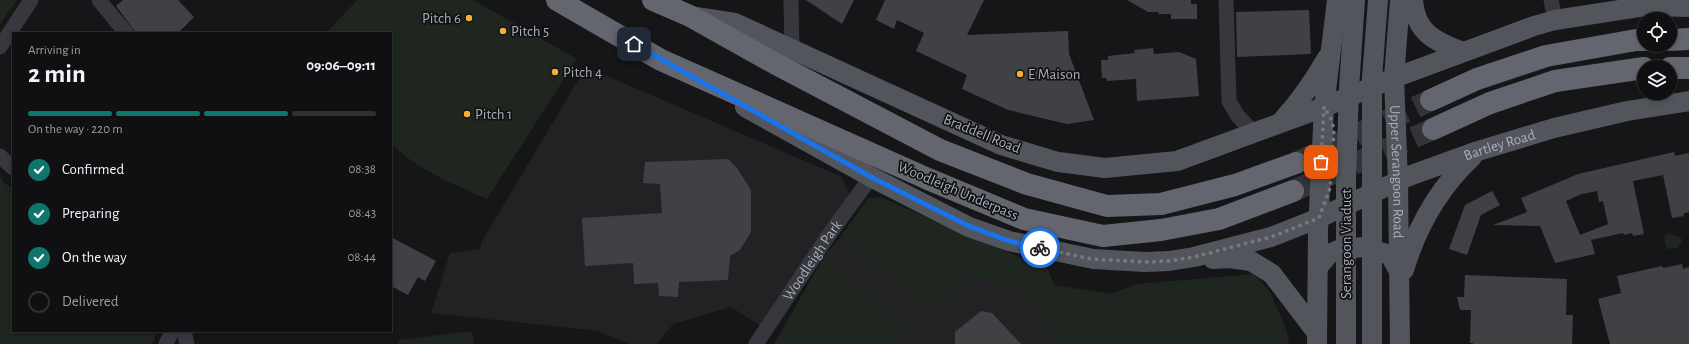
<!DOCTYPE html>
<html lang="en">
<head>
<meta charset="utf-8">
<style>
  body { margin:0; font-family:"Alegreya Sans",sans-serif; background:#19191b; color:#f1f3f6; height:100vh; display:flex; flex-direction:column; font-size:15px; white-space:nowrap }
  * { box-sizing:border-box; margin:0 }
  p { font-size:13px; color:#9c9d9f }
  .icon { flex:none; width:22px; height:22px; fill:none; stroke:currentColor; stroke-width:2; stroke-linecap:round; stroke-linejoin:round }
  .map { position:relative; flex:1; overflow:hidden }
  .side { position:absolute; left:12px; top:32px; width:380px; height:300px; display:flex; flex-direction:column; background:#101012; border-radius:0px; box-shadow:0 2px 6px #0003,0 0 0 1px #303032 }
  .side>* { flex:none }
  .buttons { position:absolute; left:1637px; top:12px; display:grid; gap:8px }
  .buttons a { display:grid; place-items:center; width:40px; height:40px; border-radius:50%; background:#101012; box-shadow:0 2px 6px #0003,0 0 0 1px #303032; font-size:20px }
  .pin { position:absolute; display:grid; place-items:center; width:34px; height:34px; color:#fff; margin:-17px; border-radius:8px; box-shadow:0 2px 6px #0006 }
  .courier { position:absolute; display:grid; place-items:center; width:40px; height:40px; margin:-20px; border:3px solid #1a73e8; border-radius:50%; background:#fff; color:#222; box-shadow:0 1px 5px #0007 }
  .headline em { font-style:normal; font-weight:600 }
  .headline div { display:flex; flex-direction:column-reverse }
  .headline { display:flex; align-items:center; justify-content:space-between; height:68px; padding:0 16px }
  h1 { font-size:26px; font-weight:600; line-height:30px }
  .bar { display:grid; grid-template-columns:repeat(4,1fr); gap:6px 4px; align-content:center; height:48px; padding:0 16px }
  .bar i { height:5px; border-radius:3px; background:#303032 }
  .bar .on { background:#0f766e }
  .bar p { grid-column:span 4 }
  ol { padding:0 16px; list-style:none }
  li { display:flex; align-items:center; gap:12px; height:44px }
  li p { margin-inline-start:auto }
  li .icon { padding:4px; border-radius:50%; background:#0f766e; color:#fff; stroke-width:4 }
  li:last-child { color:#9c9d9f }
  li i { width:22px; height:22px; border:2px solid #303032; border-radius:50% }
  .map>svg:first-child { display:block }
  .built { fill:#222225 }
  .green { fill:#1e261f }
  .building { fill:#404145; fill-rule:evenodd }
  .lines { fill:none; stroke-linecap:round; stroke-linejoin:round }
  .highway-tunnel { stroke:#333438; stroke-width:22; stroke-dasharray:22 11; stroke-linecap:butt }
  .minor { stroke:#37383d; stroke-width:15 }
  .major { stroke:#53555c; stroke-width:20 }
  .highway { stroke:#63666e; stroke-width:22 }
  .major-bridge { stroke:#53555c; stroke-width:20 }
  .done { stroke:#757880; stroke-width:4; stroke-dasharray:0 7.2 }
  .route { stroke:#1a73e8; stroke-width:5 }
  .poi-dot { fill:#f2b134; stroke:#111113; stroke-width:1.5 }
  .labels { text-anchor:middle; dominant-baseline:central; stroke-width:3.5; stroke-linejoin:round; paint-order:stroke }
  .poi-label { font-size:15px; fill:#a8adb8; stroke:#111113; text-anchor:start }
  .street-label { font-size:15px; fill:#a8adb8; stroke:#111113 }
</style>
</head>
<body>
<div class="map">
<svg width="1689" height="344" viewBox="0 0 1689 344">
  <rect width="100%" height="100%" fill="#161618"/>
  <!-- built -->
  <g class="built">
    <polygon points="586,67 842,177 851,198 761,326 731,307 673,324 657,344 629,344 597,331 431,313 450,253 480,249 482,241"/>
    <polygon points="841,236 927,312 972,278 1017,289 1060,342 1060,344 902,344 913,334 825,255"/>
  </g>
  <!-- green -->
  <g class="green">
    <polygon points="0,0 17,0 0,24"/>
    <path d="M357 0H473L577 59 487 199C455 185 415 169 391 143V33H326Z"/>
    <polygon points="0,176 5,184 13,188 13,331 158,331 152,344 0,344"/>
    <polygon points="880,197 1048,269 1054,285 1111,294 1137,284 1254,274 1270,292 1287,331 1289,344 1060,344 1060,342 1017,289 973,278 927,312 841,236 868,199"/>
    <polygon points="1668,233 1680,237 1682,240 1678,248 1667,249 1664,237"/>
    <polygon points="825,255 913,334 902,344 774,344"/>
    <polygon points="472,331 474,344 399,344 399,340"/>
  </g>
  <!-- building -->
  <g class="building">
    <polygon points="123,0 178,0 194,17 178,33 136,33 116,6"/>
    <polygon points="806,0 854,0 842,24"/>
    <polygon points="885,0 984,0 967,35 1068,31 1069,54 1094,120 1067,124 1008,110 962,89 967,75 916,51 924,33 897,20 894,29 876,20"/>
    <polygon points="1127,0 1191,0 1191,4 1197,4 1197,19 1171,19 1171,14 1158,14 1159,12 1148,12"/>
    <polygon points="1309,10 1311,54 1237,57 1236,12"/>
    <polygon points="1153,48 1154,54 1179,52 1196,59 1199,96 1137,101 1136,79 1107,81 1106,78 1102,78 1101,60 1108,60 1108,56 1135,53 1134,50"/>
    <path d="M1674 152 1675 156 1689 153V212L1683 214 1684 216 1672 218 1663 175 1633 181 1644 234 1633 236 1632 233 1624 235 1623 233 1591 240 1595 254 1555 263 1540 226 1493 225 1527 212 1521 198 1578 174ZM1597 191 1599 202 1603 201 1608 224 1580 235 1566 201 1582 194Z"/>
    <polygon points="728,159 737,168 751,190 751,232 740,250 730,256 728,280 679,282 678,297 659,296 658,283 634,284 633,263 585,266 582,218 662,213 660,184 643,183 645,162"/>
    <polygon points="1492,191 1500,205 1481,215 1467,255 1449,249 1465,205"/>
    <polygon points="391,237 436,261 425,281 418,277 408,295 391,286"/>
    <polygon points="1682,264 1683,269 1689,267 1689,344 1610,344 1598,299 1621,293 1617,276 1662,266 1663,268"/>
    <polygon points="1465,275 1567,279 1566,315 1573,315 1572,344 1473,344 1473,343 1470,343 1471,310 1460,310 1457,297 1464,297"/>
    <polygon points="981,311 992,313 1021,344 955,344 955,332"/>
  </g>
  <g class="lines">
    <!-- highway-tunnel -->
    <g class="highway-tunnel">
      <polyline points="1296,163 1431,100"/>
      <polyline points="1293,191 1433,129"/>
    </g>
    <!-- minor -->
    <g class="minor">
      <polyline points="99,0 126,33"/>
      <polyline points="791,0 792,50"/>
      <polyline points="1226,0 1229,101 1237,115 1254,133"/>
      <polyline points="1551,0 1555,20"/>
      <polyline points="0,47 31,0"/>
      <polyline points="0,156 13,168"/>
      <polyline points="184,331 187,344"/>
      <polyline points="166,344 172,331"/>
      <path id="s1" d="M756 344 828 236 871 177"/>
    </g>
    <!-- major -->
    <g class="major">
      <path id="s2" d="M1400 0 1394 78 1398 181 1400 344"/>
      <path d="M1413 0C1415 33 1436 42 1463 52"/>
      <polyline points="696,17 735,23 1001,145 1058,162 1105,168 1177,161 1324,107 1394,78 1534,26 1555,20 1645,6 1689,7"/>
      <path id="s3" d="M745 107 871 177 969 227 1009 241 1093 259 1145 262 1169 261 1194 257 1271 237 1319 218 1409 176 1478 151 1554 128 1627 111 1689 101"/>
      <path d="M1282 121C1300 101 1314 81 1327 58"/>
      <polyline points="1213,259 1229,258 1251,261 1272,274 1317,333"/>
      <polyline points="1318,267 1329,254 1341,249 1364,247 1390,255 1399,271"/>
      <path d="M1404 270C1417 226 1439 188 1472 157"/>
      <polyline points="1317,344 1318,230 1324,107 1337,0"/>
    </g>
    <!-- highway -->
    <g class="highway">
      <polyline points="557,0 661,60 928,179 1024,219 1103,236 1161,230 1219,219 1293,191"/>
      <polyline points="653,0 690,16 776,64 940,150 1027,184 1107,206 1161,204 1235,185 1296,163"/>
      <polyline points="1670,40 1689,39"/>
      <polyline points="1670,68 1689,68"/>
      <polyline points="1431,100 1477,79 1546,56 1636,40 1644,40"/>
      <polyline points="1433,129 1490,103 1555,81 1644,68"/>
    </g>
    <!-- major-bridge -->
    <g class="major-bridge">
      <polyline points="1346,344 1346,179 1349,88 1355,0"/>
      <polyline points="1372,344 1372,78 1378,0"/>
    </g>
  </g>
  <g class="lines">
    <!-- done -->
    <polyline class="done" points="1040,248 1092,259 1146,262 1169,261 1194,257 1271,237 1319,218 1330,188 1334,129 1331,119 1324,107 1321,162"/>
    <!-- route -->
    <polyline class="route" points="634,44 871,177 969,226 1009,241 1040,248"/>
  </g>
  <!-- markers -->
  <g class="poi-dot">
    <circle cx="469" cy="18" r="4"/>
    <circle cx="503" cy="31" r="4"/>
    <circle cx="555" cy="72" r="4"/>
    <circle cx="1020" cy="74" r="4"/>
    <circle cx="467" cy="114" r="4"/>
  </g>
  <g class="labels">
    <!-- poi labels -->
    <g class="poi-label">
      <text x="461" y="18" text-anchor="end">Pitch 6</text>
      <text x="511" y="31">Pitch 5</text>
      <text x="563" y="72">Pitch 4</text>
      <text x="1028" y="74">E Maison</text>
      <text x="475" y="114">Pitch 1</text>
    </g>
    <!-- street labels -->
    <g class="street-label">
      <text transform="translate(982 134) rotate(22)">Braddell Road</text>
      <text stroke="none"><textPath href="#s3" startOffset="810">Bartley Road</textPath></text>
      <text stroke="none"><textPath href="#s2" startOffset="172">Upper Serangoon Road</textPath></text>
      <text transform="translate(958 191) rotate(23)">Woodleigh Underpass</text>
      <text transform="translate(1346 244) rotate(-90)">Serangoon Viaduct</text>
      <text stroke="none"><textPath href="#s1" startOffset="101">Woodleigh Park</textPath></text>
    </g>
  </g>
</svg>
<div class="buttons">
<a><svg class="icon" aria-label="locate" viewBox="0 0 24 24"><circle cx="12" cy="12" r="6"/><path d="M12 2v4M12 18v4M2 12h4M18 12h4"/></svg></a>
<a><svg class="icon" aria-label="layers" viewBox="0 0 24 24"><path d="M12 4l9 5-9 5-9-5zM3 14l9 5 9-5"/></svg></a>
</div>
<div class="pin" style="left:1321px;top:162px;background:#ea580c"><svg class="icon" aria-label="bag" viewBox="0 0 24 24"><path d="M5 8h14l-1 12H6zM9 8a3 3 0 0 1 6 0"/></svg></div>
<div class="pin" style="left:634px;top:44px;background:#1f2937"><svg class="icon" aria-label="home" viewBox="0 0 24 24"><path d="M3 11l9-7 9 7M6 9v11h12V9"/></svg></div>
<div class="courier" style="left:1040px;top:248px"><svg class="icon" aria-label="bike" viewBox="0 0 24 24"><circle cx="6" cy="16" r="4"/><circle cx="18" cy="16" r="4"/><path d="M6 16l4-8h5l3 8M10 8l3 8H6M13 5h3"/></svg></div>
<section class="side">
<div class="headline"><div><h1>2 min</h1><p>Arriving in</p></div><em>09:06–09:11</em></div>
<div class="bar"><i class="on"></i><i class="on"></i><i class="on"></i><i></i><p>On the way · 220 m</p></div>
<ol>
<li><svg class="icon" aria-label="check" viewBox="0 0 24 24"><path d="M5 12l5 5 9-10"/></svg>Confirmed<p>08:38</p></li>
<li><svg class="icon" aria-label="check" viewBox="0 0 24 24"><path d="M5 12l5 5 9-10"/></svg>Preparing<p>08:43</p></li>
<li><svg class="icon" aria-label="check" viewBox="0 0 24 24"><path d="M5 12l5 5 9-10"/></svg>On the way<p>08:44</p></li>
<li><i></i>Delivered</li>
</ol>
</section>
</div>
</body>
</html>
